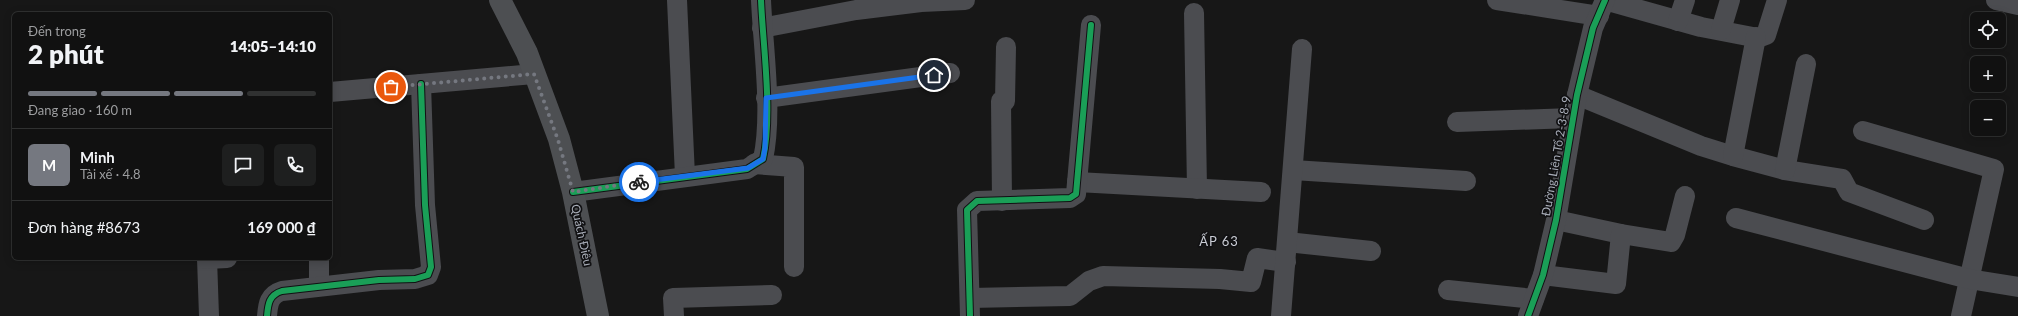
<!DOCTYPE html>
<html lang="vi">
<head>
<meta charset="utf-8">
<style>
  body { margin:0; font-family:Lato,sans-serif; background:#1e1f1f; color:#f1f3f6; height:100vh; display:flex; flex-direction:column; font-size:15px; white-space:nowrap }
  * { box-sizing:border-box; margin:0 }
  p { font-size:13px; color:#9c9d9f }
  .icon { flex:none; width:22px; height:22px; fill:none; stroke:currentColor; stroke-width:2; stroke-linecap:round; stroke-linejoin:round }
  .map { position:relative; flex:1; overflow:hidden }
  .side { position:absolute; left:12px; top:12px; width:320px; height:248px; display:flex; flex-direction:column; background:#111; border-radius:6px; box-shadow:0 2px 10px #0003,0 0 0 1px #303131 }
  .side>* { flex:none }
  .tools { position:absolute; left:1970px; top:12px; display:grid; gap:8px }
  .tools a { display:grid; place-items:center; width:36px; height:36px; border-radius:6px; background:#111; box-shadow:0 2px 10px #0003,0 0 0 1px #303131; font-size:20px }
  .pin { position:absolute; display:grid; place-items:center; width:34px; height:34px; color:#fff; margin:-17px; border:2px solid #fff; border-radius:50%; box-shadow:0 1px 4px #0007 }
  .courier { position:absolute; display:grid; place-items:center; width:40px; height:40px; margin:-20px; border:3px solid #1a73e8; border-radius:50%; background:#fff; color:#222; box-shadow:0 1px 5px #0007 }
  .summary em { font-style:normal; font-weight:800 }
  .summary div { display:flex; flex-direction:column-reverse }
  .summary { display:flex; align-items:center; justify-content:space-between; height:68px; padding:0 16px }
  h1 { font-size:26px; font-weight:800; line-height:30px }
  .bar { display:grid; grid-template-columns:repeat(4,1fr); gap:6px 4px; align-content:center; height:48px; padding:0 16px }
  .bar i { height:5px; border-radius:3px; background:#303131 }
  .bar .selected { background:#757880 }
  .bar p { grid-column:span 4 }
  .line { display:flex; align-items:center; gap:10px; padding:0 16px; border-top:1px solid #303131 }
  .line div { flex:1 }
  .round { display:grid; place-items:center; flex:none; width:42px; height:42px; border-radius:6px; background:#1e1f1f }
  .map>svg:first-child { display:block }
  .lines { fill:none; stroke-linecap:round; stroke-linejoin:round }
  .minor { stroke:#4b4c50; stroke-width:20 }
  .major { stroke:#4d4f52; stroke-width:22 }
  .cycleway-casing { stroke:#111113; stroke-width:8 }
  .cycleway { stroke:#1a9f57; stroke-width:6 }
  .done { stroke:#757880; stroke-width:4; stroke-dasharray:0 7.2 }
  .route { stroke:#1a73e8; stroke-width:5 }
  .labels { text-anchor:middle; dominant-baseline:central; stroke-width:3.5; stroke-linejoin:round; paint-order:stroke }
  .street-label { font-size:12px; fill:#a8adb8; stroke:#111113 }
  .neighbourhood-label { font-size:13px; letter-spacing:1px; fill:#c9ccd4; stroke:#111113 }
</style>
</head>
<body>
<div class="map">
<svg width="2018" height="316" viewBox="0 0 2018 316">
  <rect width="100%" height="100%" fill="#171717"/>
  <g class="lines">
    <!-- minor -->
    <g class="minor">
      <polyline points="677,0 685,176"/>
      <polyline points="1497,0 1599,16"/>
      <polyline points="1605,0 1701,27 1758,38 1766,35 1777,0"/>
      <polyline points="1996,0 2018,5"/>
      <polyline points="1194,13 1197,189"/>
      <polyline points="1678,21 1685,0"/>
      <polyline points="762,28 856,10 921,2 965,0"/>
      <polyline points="1721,30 1730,0"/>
      <polyline points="330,92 534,74"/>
      <polyline points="1577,95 1701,146 1733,156 1785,170 1842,179 1849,192 1924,220"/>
      <polyline points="766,98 950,73"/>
      <polyline points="1457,122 1572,118"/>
      <polyline points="1863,131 1994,169 1961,316"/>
      <polyline points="1733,156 1756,37"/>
      <polyline points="754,164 794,167 794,267"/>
      <polyline points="1293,170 1466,181"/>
      <polyline points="1785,170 1806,64"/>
      <polyline points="1077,182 1261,192"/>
      <path d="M573 192 747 169 763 159C773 114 763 47 761 0"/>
      <polyline points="1002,201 1001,101 1005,101 1006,47"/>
      <polyline points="1736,218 1969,279 2018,287"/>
      <polyline points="1556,220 1621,234"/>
      <polyline points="1287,242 1371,251"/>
      <polyline points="207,258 209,316"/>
      <polyline points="207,259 227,258"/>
      <polyline points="1543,275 1616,284 1621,234 1671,242 1675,235 1685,196"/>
      <polyline points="319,286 319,258"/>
      <polyline points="1448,290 1534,299"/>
      <polyline points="970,298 1070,296 1089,281 1103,276 1220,279 1251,282 1257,258 1286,262"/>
      <path d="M267 316C268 304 269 295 282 291L379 280 415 279 428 275 431 267 425 205 421 84"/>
      <polyline points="674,316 673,298 772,295"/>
      <polyline points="970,316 967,210 977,201 1070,198 1076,194 1091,25"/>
      <polyline points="1281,316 1302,49"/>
      <polyline points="1528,316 1543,275 1556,220 1577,95 1593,28 1605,0"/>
    </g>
    <!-- major -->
    <polyline class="major" points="500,0 527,53 559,139 573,192 598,316"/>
    <defs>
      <g id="cycleway">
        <path d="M573 192 747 169 763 159C773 114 763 47 761 0"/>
        <path d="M267 316C268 304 269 295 282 291L379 280 415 279 428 275 431 267 425 205 421 84"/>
        <polyline points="970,316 967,210 977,201 1070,198 1076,194 1091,25"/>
        <polyline points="1528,316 1543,275 1556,220 1577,95 1593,28 1605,0"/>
      </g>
    </defs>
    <!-- cycleway casing -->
    <use href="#cycleway" class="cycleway-casing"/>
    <!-- cycleway -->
    <use href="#cycleway" class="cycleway"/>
  </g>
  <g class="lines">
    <!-- done -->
    <polyline class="done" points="391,87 534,74 558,140 573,192 639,182"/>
    <!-- route -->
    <polyline class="route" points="639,182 748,168 763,159 765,148 766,98 934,75"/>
  </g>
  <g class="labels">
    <!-- street labels -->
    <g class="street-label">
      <text transform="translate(1556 156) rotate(-80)">Đường Liên Tổ 2-3-8-9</text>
      <text transform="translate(582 235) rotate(78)">Quách Điêu</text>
    </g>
    <!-- neighbourhood labels -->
    <g class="neighbourhood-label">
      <text x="1219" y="241">ẤP 63</text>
    </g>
  </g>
</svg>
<div class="tools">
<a><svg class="icon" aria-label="locate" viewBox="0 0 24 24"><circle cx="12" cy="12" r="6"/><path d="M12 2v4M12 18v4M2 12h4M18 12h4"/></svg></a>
<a>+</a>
<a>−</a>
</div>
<div class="pin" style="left:391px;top:87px;background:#ea580c"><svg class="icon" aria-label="bag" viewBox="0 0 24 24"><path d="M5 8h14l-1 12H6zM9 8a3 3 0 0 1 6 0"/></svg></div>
<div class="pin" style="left:934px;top:75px;background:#1f2937"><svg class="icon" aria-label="home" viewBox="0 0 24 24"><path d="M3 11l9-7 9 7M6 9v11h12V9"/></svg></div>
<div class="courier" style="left:639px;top:182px"><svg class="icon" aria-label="bike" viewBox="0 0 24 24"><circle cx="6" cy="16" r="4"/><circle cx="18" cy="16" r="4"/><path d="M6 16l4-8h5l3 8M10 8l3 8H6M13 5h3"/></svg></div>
<section class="side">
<div class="summary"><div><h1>2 phút</h1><p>Đến trong</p></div><em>14:05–14:10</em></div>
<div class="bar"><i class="selected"></i><i class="selected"></i><i class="selected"></i><i></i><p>Đang giao · 160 m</p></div>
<div class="line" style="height:72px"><b class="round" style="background:#757880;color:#fff">M</b><div><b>Minh</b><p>Tài xế · 4.8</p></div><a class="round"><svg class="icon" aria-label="chat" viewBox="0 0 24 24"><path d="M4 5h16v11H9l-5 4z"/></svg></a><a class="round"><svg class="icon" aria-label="phone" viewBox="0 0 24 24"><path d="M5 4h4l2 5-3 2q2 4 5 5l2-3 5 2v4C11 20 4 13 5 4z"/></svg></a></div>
<div class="line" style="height:52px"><div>Đơn hàng #8673</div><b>169 000 ₫</b></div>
</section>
</div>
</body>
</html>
